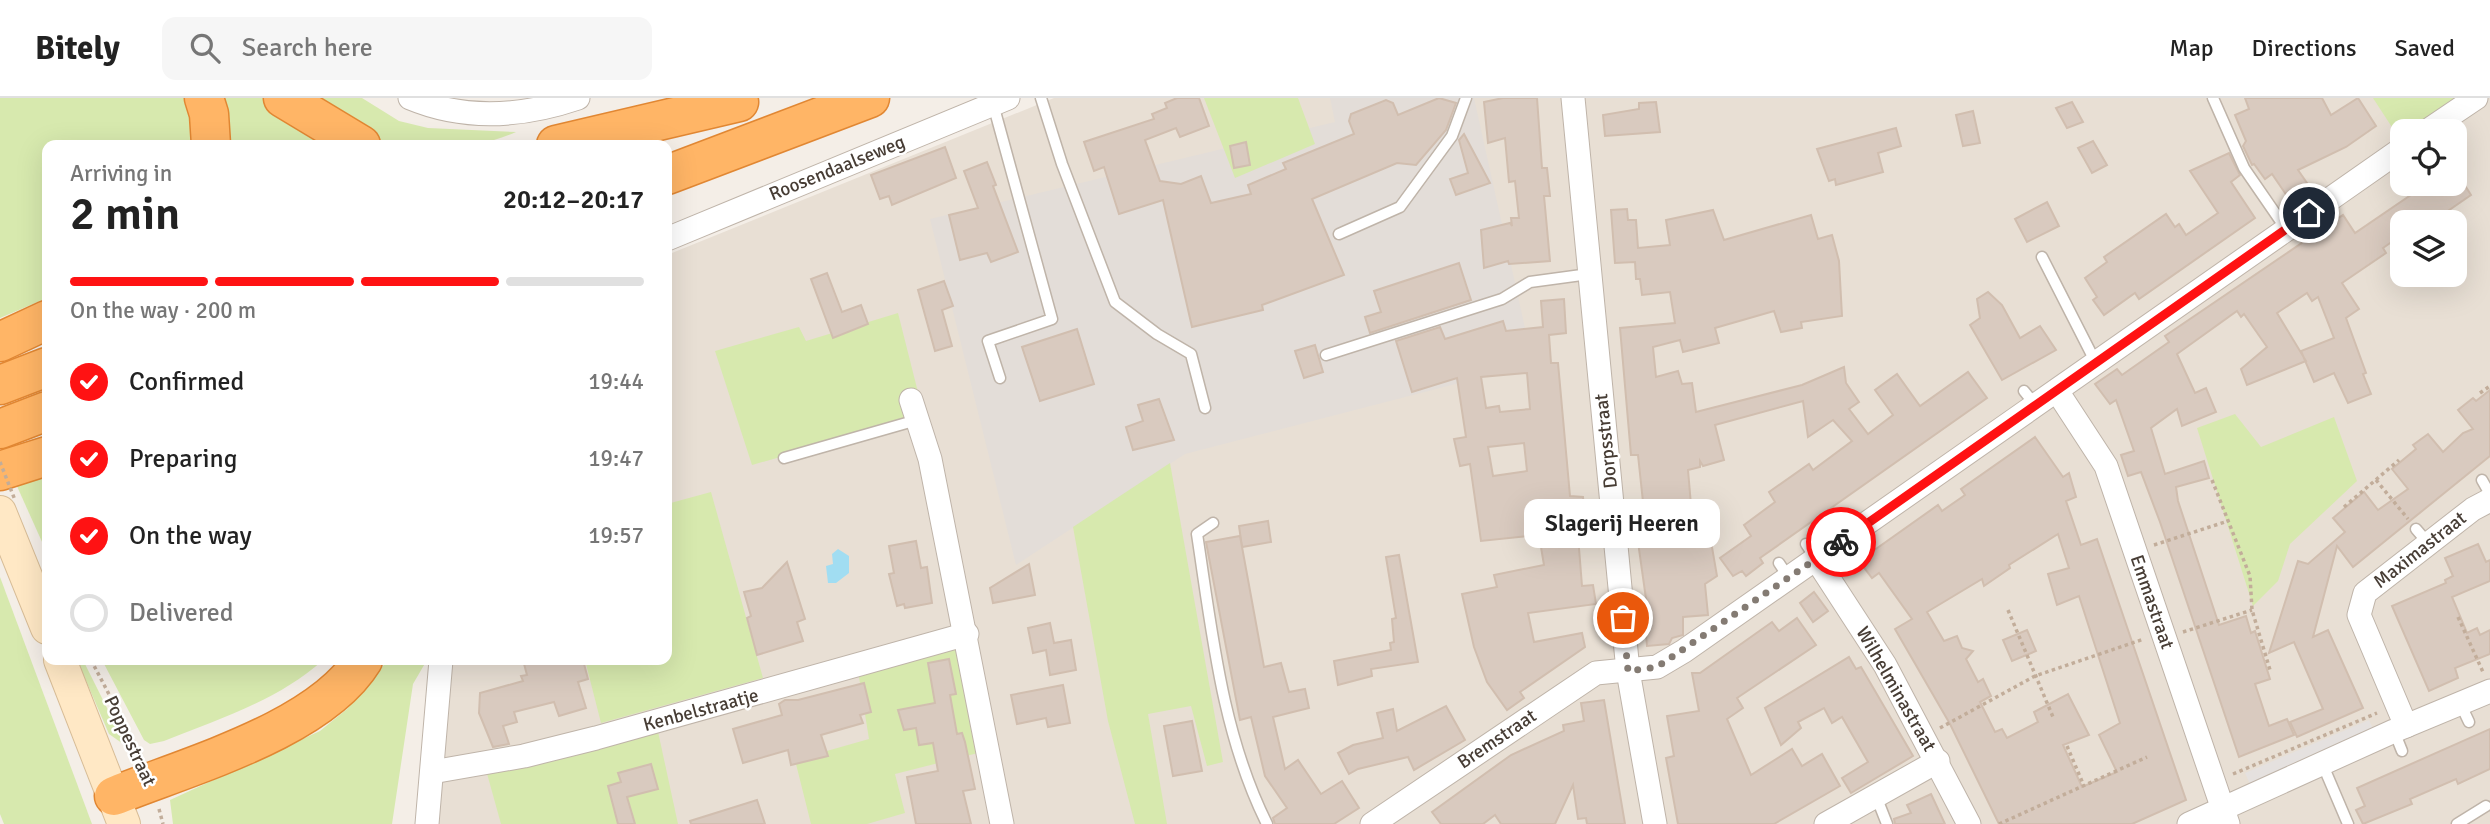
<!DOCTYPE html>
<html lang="en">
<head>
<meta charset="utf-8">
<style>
  body { margin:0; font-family:Signika,sans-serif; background:#f6f6f6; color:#222; height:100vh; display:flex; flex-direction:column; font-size:26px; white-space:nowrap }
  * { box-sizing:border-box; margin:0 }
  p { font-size:23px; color:#767676 }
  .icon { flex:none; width:38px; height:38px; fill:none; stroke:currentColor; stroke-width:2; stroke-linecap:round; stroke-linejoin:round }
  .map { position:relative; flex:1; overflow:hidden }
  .drawer { position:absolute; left:42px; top:42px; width:630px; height:525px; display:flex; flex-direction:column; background:#fff; border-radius:14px; box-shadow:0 7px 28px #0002 }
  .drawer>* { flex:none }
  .buttons { position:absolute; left:2390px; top:21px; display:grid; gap:14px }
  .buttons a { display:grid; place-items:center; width:77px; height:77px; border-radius:14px; background:#fff; box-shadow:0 7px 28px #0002; font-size:35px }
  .pin { position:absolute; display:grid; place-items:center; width:60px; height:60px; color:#fff; margin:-30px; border:4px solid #fff; border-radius:50%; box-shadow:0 2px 7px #0007 }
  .courier { position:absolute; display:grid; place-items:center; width:70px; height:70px; margin:-35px; border:5px solid #ff1213; border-radius:50%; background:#fff; color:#222; box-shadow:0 2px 9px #0007 }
  .bubble { position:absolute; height:49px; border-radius:14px; background:#fff; box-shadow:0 7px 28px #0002; font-size:23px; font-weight:600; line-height:49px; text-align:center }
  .summary em { font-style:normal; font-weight:600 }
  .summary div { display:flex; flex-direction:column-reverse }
  .summary { display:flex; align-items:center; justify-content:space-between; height:119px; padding:0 28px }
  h1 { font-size:46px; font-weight:600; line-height:52px }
  .bar { display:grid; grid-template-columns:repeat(4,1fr); gap:10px 7px; align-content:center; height:84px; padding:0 28px }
  .bar i { height:9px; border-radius:5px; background:#e0e0e0 }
  .bar .current { background:#ff1213 }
  .bar p { grid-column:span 4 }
  ol { padding:0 28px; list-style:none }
  li { display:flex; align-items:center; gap:21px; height:77px }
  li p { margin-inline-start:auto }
  li .icon { padding:7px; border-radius:50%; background:#ff1213; color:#fff; stroke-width:4 }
  li:last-child { color:#767676 }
  li i { width:38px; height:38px; border:4px solid #e0e0e0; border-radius:50% }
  header { display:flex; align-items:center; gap:42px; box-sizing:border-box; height:98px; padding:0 35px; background:#fff; border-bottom:2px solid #e0e0e0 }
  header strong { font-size:33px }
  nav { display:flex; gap:38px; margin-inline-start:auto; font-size:24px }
  .search { width:490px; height:63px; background:#f6f6f6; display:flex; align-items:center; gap:18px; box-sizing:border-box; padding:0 24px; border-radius:14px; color:#767676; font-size:26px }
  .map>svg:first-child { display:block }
  .residential { fill:#e8dfd4; fill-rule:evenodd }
  .industrial { fill:#e3ddd8 }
  .green { fill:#d7e9ae }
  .parking { fill:#e5e1df }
  .water { fill:#a1ddf2 }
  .building { fill:#d9cabf; stroke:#d1beaf; stroke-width:2; fill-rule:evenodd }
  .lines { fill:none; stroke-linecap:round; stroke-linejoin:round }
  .lane-casing { stroke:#bfb4a9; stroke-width:13 }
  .street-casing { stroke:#bfb4a9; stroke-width:25 }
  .secondary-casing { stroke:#d8bd97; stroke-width:34 }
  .highway-casing { stroke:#e18733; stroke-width:41 }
  .path { stroke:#c2ad9a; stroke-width:3.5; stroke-dasharray:3.5 3.5; stroke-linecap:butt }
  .lane { stroke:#fff; stroke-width:10 }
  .street { stroke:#fff; stroke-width:23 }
  .secondary { stroke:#ffe8c5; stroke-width:32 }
  .highway { stroke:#ffb566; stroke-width:38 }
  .path-bridge { stroke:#c2ad9a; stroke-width:3.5; stroke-dasharray:3.5 3.5; stroke-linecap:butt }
  .done { stroke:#847b73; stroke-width:7; stroke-dasharray:0 12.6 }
  .route { stroke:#ff1213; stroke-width:9 }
  .labels { text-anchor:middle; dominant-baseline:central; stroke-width:5; stroke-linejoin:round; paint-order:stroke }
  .street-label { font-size:19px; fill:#473d35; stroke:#fff }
</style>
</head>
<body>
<header>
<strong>Bitely</strong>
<div class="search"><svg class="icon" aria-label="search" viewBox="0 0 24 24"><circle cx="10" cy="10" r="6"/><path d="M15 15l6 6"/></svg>Search here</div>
<nav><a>Map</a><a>Directions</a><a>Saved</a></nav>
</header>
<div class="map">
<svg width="2490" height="726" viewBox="0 0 2490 726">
  <rect width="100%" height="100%" fill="#f4eee7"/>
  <!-- residential -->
  <path class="residential" d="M1054 0H2490V726H438L450 562H667V157ZM2403 33H2455V86H2403ZM2403 124H2455V177H2403Z"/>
  <!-- industrial -->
  <polygon class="industrial" points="1330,0 1474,0 1533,266 1185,356 1016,467 930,121 1335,24"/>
  <!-- green -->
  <g class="green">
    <polygon points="0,0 189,0 198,47 47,47 47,200 0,220"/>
    <polygon points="219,0 268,0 341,47 226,47"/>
    <path d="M305 0H362L399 23 428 30 516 34C472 54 412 54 366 37 345 28 325 12 305 0Z"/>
    <polygon points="1204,0 1298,0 1315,46 1235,80"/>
    <polygon points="2373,0 2463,0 2409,33 2403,33 2399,40"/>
    <polygon points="898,215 924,318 752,367 715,253 799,229 806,243"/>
    <polygon points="2235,316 2261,349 2334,319 2357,383 2290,446 2278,483 2253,508 2197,330"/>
    <polygon points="1170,365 1223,664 1207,668 1191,608 1148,616 1167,726 1135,726 1108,623 1073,429"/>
    <polygon points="47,374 47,455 16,386"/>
    <polygon points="711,394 763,580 601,625 585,562 667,562 667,406"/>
    <polygon points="0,479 92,726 4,726 0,716"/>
    <polygon points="957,545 978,655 895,676 905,715 867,726 811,726 795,662 869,641 858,573"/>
    <polygon points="77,562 83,562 126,648 109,636"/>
    <path d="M102 562H323C279 602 219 621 164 643L150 646 144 642Z"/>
    <polygon points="388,562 427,562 413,586 392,726 173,726 170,702 320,633 347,611"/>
    <polygon points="657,629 678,726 501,726 486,672"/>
  </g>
  <!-- parking -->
  <polygon class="parking" points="2369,622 2374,633 2250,686 2245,675"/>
  <!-- water -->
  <polygon class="water" points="838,451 849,458 849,475 836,485 828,485 826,468 833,466 832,456"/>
  <!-- building -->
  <g class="building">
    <polygon points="1177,0 1199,0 1209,28 1180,39 1176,30 1145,42 1160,83 1181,86 1201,78 1211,105 1251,96 1248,87 1286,71 1283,65 1354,36 1349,23 1351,16 1386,2 1393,5 1398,17 1439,0 1456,5 1446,32 1416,67 1397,65 1312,101 1344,177 1262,207 1263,212 1192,229 1163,102 1119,116 1104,69 1094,73 1084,44 1154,21 1152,16 1167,10 1165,5"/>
    <polygon points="1503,0 1537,0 1542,70 1547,70 1550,98 1544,98 1550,163 1509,166 1508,163 1484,170 1481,132 1510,125 1512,128 1511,120 1519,120 1515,83 1509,84 1505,40 1488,45 1484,4"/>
    <polygon points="2245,0 2322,0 2331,17 2358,0 2376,28 2346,49 2298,72 2307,85 2287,98 2272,76 2265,81 2254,66 2252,67 2243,48 2246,43 2235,17 2249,11"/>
    <polygon points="1656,4 1660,34 1605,38 1603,17 1639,11 1639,5"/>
    <polygon points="2072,4 2083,24 2067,30 2056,10"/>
    <polygon points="1973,13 1980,45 1963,48 1956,17"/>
    <polygon points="1896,30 1901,48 1878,55 1883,74 1836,87 1835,81 1829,83 1817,51"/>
    <polygon points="1464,36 1490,85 1456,97 1450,81 1468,75 1459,42"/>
    <polygon points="2093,43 2107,67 2092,75 2078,50"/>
    <polygon points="1246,44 1250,67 1234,70 1230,48"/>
    <polygon points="945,49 956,80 892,107 889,98 880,101 871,77"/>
    <polygon points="2229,55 2240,77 2231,84 2255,120 2139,201 2135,195 2104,217 2093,202 2097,199 2085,180 2107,164 2104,159 2166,116 2175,129 2179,126 2186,137 2218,115 2190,73"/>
    <polygon points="987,64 996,87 993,88 1018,154 991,164 987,155 960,162 949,117 978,110 964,73"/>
    <polygon points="2427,86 2464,86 2471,97 2436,121 2432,115 2418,124 2403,124 2403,136 2383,150 2386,155 2342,185 2359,211 2346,220 2366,275 2363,276 2371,296 2348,305 2334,275 2314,284 2301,253 2334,240 2318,199 2312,203 2307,195 2277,215 2306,263 2247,287 2241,271 2267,249 2244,216 2241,219 2237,213 2177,256 2195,295 2206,290 2216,314 2182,328 2177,311 2151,330 2165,376 2204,363 2209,380 2176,389 2178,403 2219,527 2246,518 2251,535 2255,533 2270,581 2255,586 2269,628 2287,621 2294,637 2239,659 2160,424 2141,374 2128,378 2121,357 2134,353 2116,302 2110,306 2095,286 2117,271 2122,277 2169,244 2165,238 2343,117 2355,135"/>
    <polygon points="2047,104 2059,128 2027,144 2015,121"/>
    <polygon points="1627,111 1628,122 1636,122 1638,150 1670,147 1666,122 1713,112 1724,142 1811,117 1818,141 1832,137 1839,163 1842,218 1801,224 1802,230 1781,234 1774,213 1715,230 1719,245 1683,254 1680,242 1653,249 1656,279 1678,273 1682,286 1692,285 1696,314 1802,287 1844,269 1846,285 1859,304 1849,311 1868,336 1893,317 1875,292 1897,276 1920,308 1968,274 1987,300 1760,460 1763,465 1746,478 1742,473 1733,478 1720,460 1751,438 1744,427 1775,404 1769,394 1809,366 1813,372 1852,343 1833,322 1808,339 1803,303 1715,327 1724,362 1703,368 1700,363 1700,369 1688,372 1691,407 1704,403 1717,478 1705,486 1708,517 1683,519 1683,537 1672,540 1669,546 1647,548 1645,523 1649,522 1638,444 1644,444 1643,432 1646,432 1638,357 1631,357 1620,230 1675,225 1670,194 1642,197 1640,181 1636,181 1635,164 1615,165 1611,112"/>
    <polygon points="1459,165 1471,202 1370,235 1365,219 1381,214 1374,193"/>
    <polygon points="827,175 842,214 861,207 868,226 833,240 811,181"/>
    <polygon points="944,183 953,208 942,212 952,248 935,253 918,192"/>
    <polygon points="1988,194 2002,207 2020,240 2040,228 2056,252 2002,282 1970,227 1980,220 1977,201"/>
    <path d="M1564 201 1566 235 1549 237 1551 265H1558L1570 398 1583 399 1585 424 1577 425 1582 488 1593 487 1596 506 1528 515 1534 544 1582 535 1585 549 1520 594 1524 600 1507 612 1487 584 1474 549 1462 496 1497 489 1494 477 1544 467 1539 437 1481 443 1470 366 1460 368 1454 341 1466 339 1457 280 1412 294 1396 243 1440 229 1445 241 1503 223 1506 233 1543 229 1541 203ZM1527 275 1530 311 1500 314 1499 308 1486 310 1481 279ZM1524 345 1527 373 1493 378 1488 349Z"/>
    <polygon points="1077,231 1094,286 1040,303 1022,249"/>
    <polygon points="1315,247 1323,274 1304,280 1295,253"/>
    <polygon points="2490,292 2490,358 2353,469 2337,448 2313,539 2328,532 2363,610 2297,639 2290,624 2323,611 2294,544 2269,555 2298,463 2308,466 2345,434 2333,420 2364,394 2378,412 2408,391 2392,371 2416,351 2413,347 2428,336 2443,354 2463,335 2473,331 2458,312 2473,300 2476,303"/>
    <polygon points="1159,301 1174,342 1133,352 1126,329 1143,323 1138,307"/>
    <path d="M2035 339 2063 379 2069 375 2076 399 2066 403 2081 447 2097 441 2186 702 2132 726H1999L1950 626 1895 531 1912 521 1879 475 1872 480 1859 463 1938 407 1942 413 1965 397 1961 391ZM2058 436 2069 470 2048 476 2057 507 2079 498 2120 625 2099 637 2117 674 2082 689 2063 647 2089 637 2068 596 2034 614 2038 624 2007 640 2002 631 1995 634 1980 604 1991 598 1983 581 1978 584 1966 561 1973 553 1962 550 1957 538 1944 543 1927 514 1982 481 1984 488 2010 470 2009 467Z"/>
    <polygon points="1268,423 1271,444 1242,449 1239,428"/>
    <polygon points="1240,438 1264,569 1281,565 1289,594 1305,591 1309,610 1273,619 1285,671 1298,662 1321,696 1342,683 1359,710 1334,726 1275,726 1273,720 1287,710 1265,678 1251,619 1240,622 1206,444"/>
    <polygon points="916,443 921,470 927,469 932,505 905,510 904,506 897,508 889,476 894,475 889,448"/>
    <polygon points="2478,446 2486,464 2490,462 2490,483 2452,499 2467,535 2477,530 2480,537 2490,532 2490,556 2455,570 2458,580 2429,593 2392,508 2446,485 2445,482 2453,478 2445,460"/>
    <polygon points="1399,457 1418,564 1371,571 1372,578 1338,587 1334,563 1391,552 1390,545 1394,544 1392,521 1396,520 1386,459"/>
    <polygon points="787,464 805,521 797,524 803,543 757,557 747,520 751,518 744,494 762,490"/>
    <polygon points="1029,466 1035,497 993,505 990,490"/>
    <polygon points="1814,494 1828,513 1813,524 1800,505"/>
    <polygon points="1797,520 1816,547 1737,600 1743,610 1727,621 1751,677 1792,651 1802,668 1822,656 1840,688 1774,726 1678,726 1666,660 1674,658 1667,618 1699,613 1692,575 1700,575 1772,524 1779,533"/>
    <polygon points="1050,525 1054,545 1071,542 1076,572 1050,577 1046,552 1033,555 1028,530"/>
    <polygon points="2027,532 2036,553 2012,563 2003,542"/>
    <polygon points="1849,559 1856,571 1861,569 1913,658 1851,695 1842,680 1868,664 1842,619 1832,625 1824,610 1798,624 1801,630 1781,647 1765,610"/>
    <polygon points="949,561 956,596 950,597 957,636 962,635 965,644 975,691 963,693 971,726 916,726 907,679 938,673 933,645 919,647 916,630 904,632 898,612 935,605 928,565"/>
    <polygon points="523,562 583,562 588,581 578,584 586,610 559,618 554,604 514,614 517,624 503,628 509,646 493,649 479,615 480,595 523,583 521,578 527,577"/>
    <polygon points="864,585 871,614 860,617 863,625 821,637 828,658 791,667 788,652 743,665 733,631 782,617 779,606 785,602 798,602"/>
    <polygon points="1063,587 1070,625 1048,629 1046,620 1017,626 1011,597"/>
    <polygon points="1604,602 1625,726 1587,726 1586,720 1578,721 1573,687 1555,726 1501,726 1495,717 1483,726 1441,726 1432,714 1511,657 1564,633 1563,627 1584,623 1581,605"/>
    <polygon points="1446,608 1465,642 1414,672 1408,659 1358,671 1349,676 1338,655 1353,647 1383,640 1377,615 1393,611 1397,633"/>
    <polygon points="1192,623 1202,673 1173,678 1164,628"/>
    <polygon points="2490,631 2490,671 2458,686 2456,681 2410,701 2412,706 2363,726 2356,712 2365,708 2357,690"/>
    <polygon points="651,666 658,691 627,699 635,726 618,726 608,688 621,684 618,675"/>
    <polygon points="1931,696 1945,726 1895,726 1894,721 1911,715 1907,707"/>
    <polygon points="757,702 765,726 691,726 690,723"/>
  </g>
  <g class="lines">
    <defs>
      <g id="lane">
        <polyline points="1041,0 1062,66 1115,204 1157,236 1191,256 1205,310"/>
        <polyline points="2213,0 2244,70 2286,131"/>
        <polyline points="993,6 1052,221 988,243 1000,280"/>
        <polyline points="1339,136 1400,109 1452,38 1466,0"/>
        <polyline points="2042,159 2096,265"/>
        <polyline points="1326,257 1502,201 1530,184 1589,176"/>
        <polyline points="2024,293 2036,308"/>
        <polyline points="784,360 917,322"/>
        <polyline points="2482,382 2490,396"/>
        <path d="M1213 425 1197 436C1212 534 1222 636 1267 726"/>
        <polyline points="2416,431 2428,445"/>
        <polyline points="1806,446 1816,461"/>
        <polyline points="1779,465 1789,480"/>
        <polyline points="2460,605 2469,624"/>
        <polyline points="2394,633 2402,653"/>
        <polyline points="2322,665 2348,726"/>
        <polyline points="1876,698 1887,726"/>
        <polyline points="2457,726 2486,708"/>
      </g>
      <g id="street">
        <path d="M410 0C465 23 522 19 578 0"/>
        <polyline points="1573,0 1628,573 1655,726"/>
        <polyline points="2427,33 2476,0"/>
        <polyline points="667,141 1008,0"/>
        <polyline points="2057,293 2106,368 2228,726"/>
        <polyline points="911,302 930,361 1002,726"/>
        <polyline points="1816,461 1885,567 1969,726"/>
        <polyline points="2406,628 2359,517 2365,495 2473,411 2490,402"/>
        <polyline points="432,674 524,658 596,640 967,536"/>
        <polyline points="427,726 441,562"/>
        <polyline points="1372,726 1596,575 1657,569 1684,553 2403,50"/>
        <polyline points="1826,726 1938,663"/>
        <polyline points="2189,726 2394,633 2490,593"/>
      </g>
      <g id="secondary">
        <polyline points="0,414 47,530"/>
        <polyline points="60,562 124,726"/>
      </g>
      <g id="highway">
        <polyline points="204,0 209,16 211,47"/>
        <polyline points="283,0 361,47"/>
        <polyline points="556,47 739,4"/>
        <polyline points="667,77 870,0"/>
        <polyline points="0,244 47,222"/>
        <polyline points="0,287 47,269"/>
        <polyline points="0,331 47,313"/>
        <polyline points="0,373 47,358"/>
        <path d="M114 698C188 668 320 632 363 562"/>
      </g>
    </defs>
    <!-- lane casing -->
    <use href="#lane" class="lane-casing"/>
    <!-- street casing -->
    <use href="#street" class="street-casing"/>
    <!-- secondary casing -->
    <use href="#secondary" class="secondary-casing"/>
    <!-- highway casing -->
    <use href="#highway" class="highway-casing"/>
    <!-- path -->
    <g class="path">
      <polyline points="2480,295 2490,288"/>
      <polyline points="2212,382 2250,478 2252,512 2270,572"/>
      <polyline points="2376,382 2408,421"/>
      <polyline points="2344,409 2399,362"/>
      <polyline points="2154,447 2228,423"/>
      <polyline points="2008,512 2053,619"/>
      <polyline points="2458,519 2483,574"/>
      <polyline points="2183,534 2252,512"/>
      <polyline points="91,562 141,657"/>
      <polyline points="1940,630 2035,578 2144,541"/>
      <polyline points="2067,648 2084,688"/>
      <polyline points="2233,676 2377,615"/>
      <polyline points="159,711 163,726"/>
      <polyline points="1999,726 2147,659"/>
    </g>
    <!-- lane -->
    <use href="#lane" class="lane"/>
    <!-- street -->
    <use href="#street" class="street"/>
    <!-- secondary -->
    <use href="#secondary" class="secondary"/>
    <!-- highway -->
    <use href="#highway" class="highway"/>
    <!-- path-bridge -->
    <polyline class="path-bridge" points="0,364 15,402"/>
  </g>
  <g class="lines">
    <!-- done -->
    <polyline class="done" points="1623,520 1628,573 1657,569 1841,444"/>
    <!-- route -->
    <polyline class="route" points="1841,444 2309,115"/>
  </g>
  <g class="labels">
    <!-- street labels -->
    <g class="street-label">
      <text transform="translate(837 70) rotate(-22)">Roosendaalseweg</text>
      <text transform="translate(1606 343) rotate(-96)">Dorpsstraat</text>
      <text transform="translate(2420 452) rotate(-38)">Maximastraat</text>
      <text transform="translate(2152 504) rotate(71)">Emmastraat</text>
      <text transform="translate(1896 591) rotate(60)">Wilhelminastraat</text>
      <text transform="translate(701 612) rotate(-15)">Kenbelstraatje</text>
      <text transform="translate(1497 641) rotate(-34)">Bremstraat</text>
      <text transform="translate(130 643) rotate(65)">Poppestraat</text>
    </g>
  </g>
</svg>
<div class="buttons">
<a><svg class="icon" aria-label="locate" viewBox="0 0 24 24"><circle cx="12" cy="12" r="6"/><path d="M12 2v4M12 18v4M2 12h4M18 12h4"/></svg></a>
<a><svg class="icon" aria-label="layers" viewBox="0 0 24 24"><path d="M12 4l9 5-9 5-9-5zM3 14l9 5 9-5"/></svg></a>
</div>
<div class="pin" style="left:1623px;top:520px;background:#ea580c"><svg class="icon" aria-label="bag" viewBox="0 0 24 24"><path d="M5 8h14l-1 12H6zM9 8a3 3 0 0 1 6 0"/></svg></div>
<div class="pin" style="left:2309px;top:115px;background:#1f2937"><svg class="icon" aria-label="home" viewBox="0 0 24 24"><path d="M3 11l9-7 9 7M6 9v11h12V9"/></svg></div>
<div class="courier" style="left:1841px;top:444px"><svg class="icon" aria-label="bike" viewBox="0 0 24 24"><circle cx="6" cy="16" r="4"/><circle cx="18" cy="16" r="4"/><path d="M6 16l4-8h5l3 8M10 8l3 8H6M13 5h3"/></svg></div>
<div class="bubble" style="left:1524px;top:401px;width:196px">Slagerij Heeren</div>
<section class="drawer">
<div class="summary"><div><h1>2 min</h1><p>Arriving in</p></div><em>20:12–20:17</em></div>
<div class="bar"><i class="current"></i><i class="current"></i><i class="current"></i><i></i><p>On the way · 200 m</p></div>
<ol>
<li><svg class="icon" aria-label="check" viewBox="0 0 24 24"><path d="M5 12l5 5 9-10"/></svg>Confirmed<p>19:44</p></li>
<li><svg class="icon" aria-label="check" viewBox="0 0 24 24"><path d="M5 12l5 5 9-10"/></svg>Preparing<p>19:47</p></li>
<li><svg class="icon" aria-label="check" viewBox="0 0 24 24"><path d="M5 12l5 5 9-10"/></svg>On the way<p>19:57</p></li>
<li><i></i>Delivered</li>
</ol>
</section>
</div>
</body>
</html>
